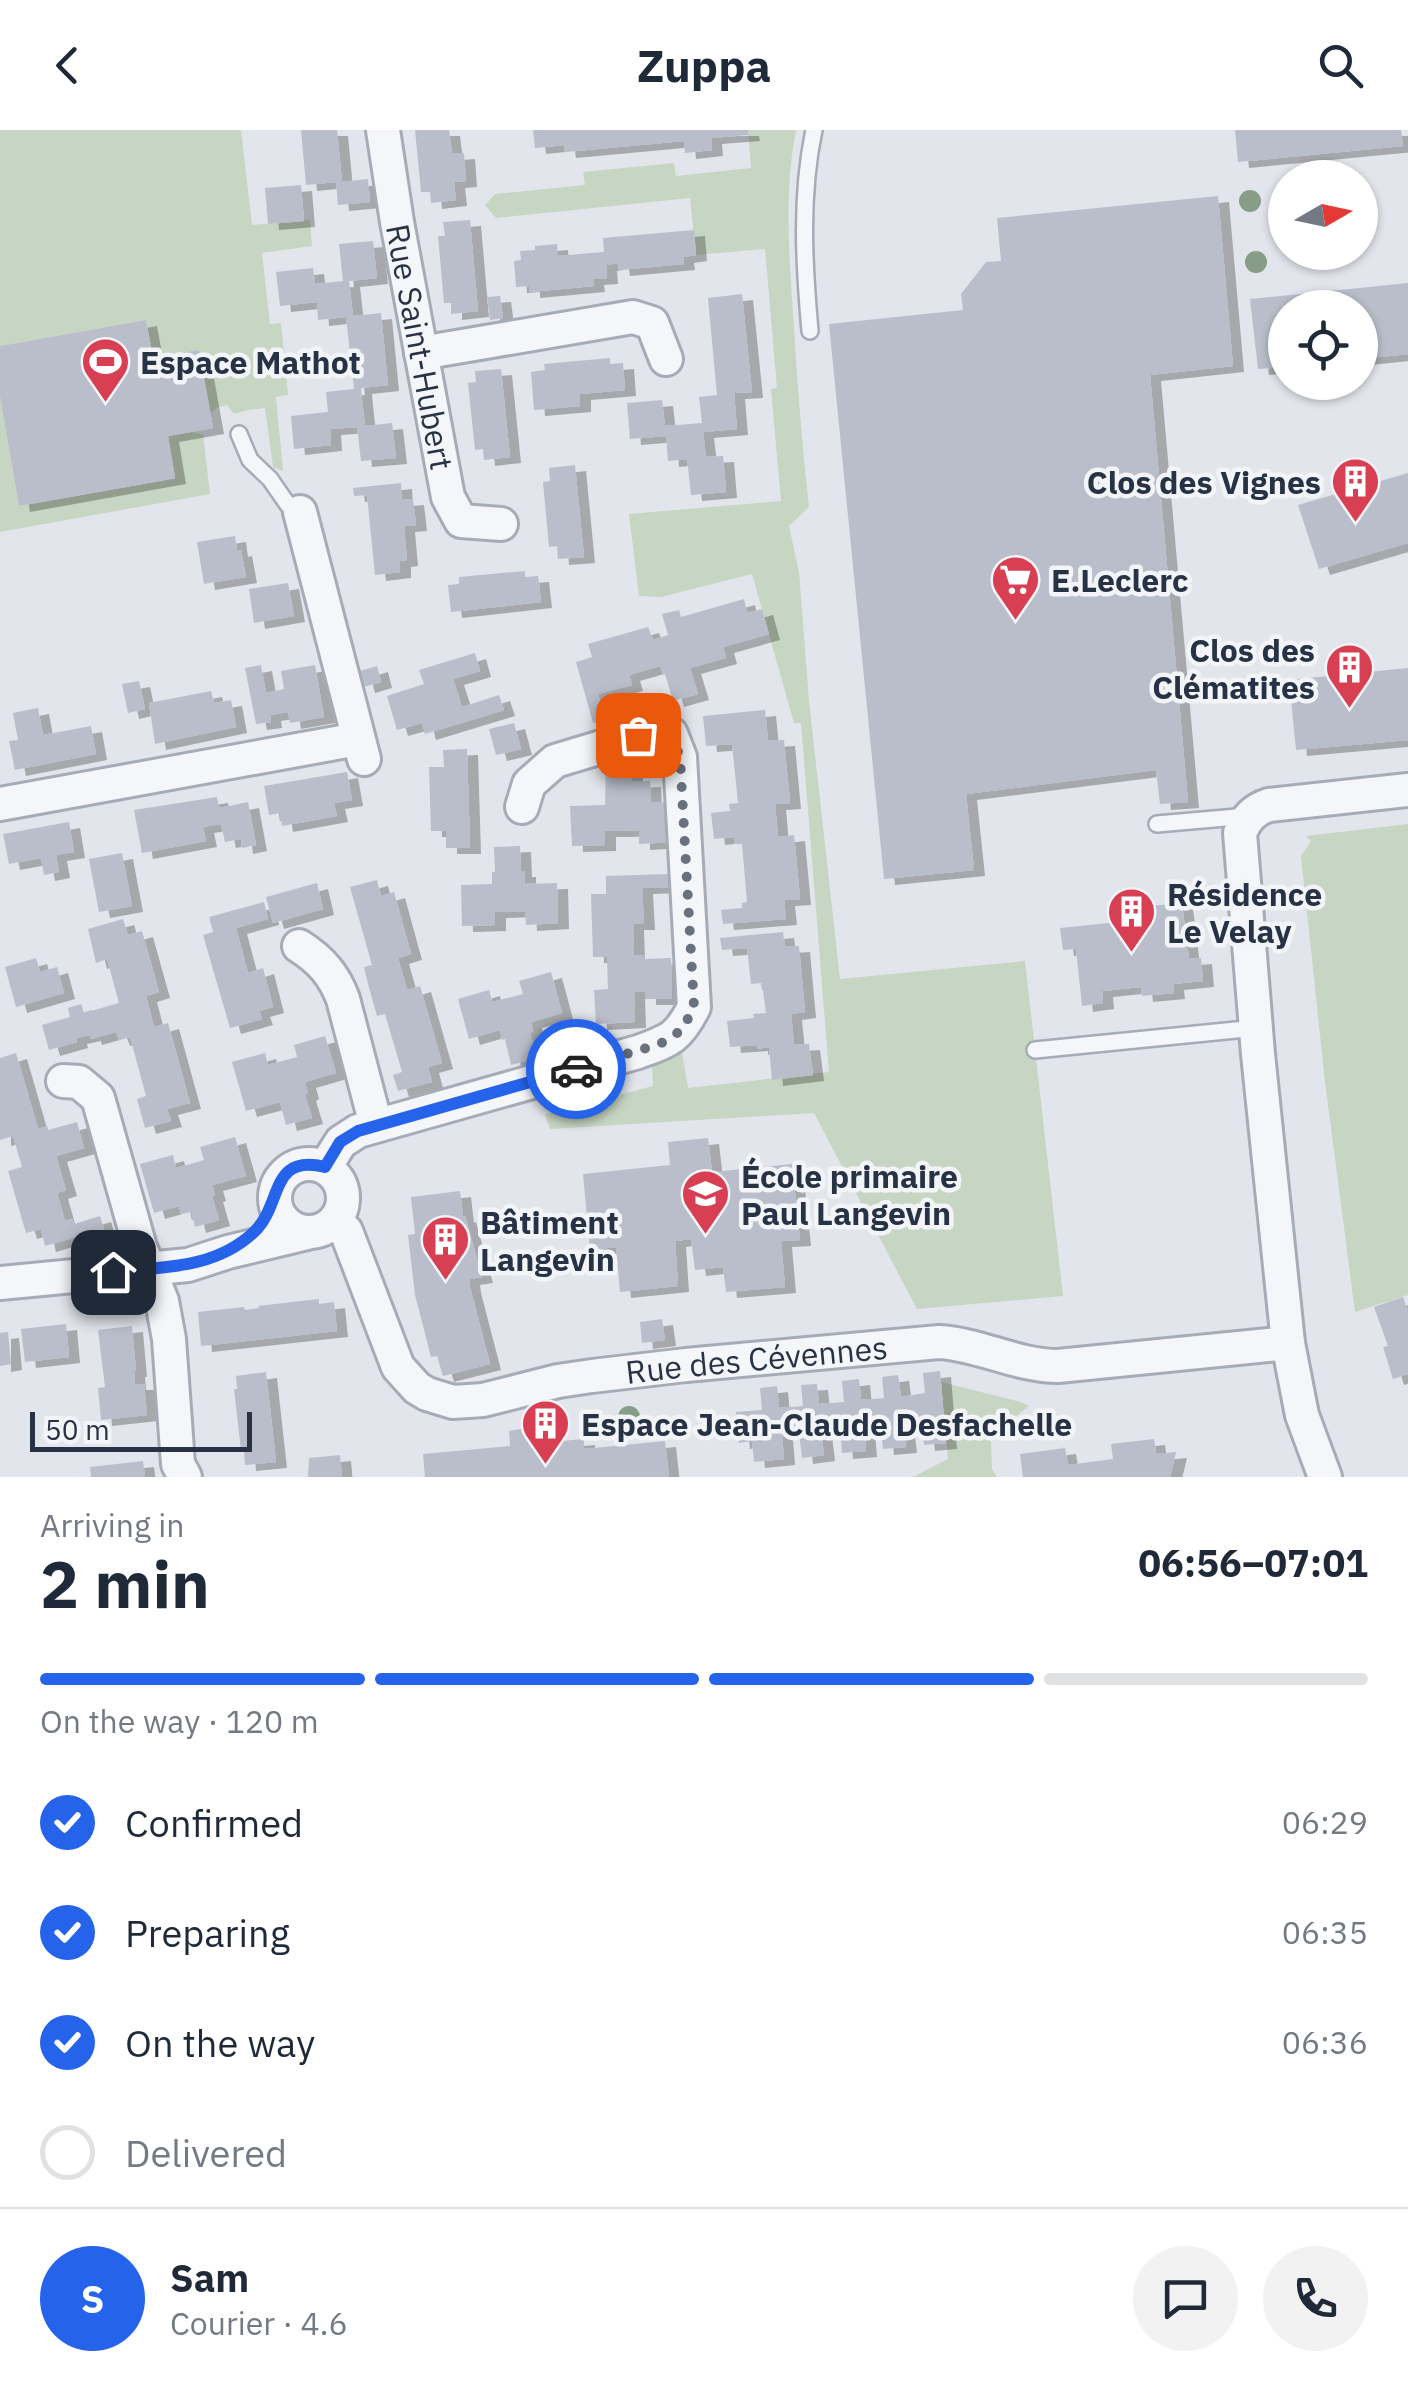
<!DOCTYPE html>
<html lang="en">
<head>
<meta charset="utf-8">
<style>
  body { margin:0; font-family:"IBM Plex Sans",sans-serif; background:#f2f2f3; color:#1f2937; height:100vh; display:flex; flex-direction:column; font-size:38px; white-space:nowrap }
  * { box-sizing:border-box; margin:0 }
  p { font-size:32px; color:#747a83 }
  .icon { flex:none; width:55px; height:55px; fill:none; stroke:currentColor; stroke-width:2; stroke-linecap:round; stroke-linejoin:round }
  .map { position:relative; height:1347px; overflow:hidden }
  .sheet { display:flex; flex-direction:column; background:#fff; flex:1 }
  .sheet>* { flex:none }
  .needle { width:65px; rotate:81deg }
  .buttons { position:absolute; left:1268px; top:30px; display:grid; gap:20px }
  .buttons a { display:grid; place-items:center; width:110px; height:110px; border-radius:50%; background:#fff; box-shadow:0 2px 8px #0004; font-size:50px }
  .scale { position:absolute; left:30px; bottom:25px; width:222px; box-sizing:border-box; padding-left:10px; border:5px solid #283245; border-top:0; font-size:28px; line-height:35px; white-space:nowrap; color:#283245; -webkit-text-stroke:8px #f2f4f8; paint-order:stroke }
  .pin { position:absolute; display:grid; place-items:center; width:85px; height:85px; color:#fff; margin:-42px; border-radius:20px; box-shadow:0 5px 15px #0006 }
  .courier { position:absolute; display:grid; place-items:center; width:100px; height:100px; margin:-50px; border:8px solid #2563eb; border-radius:50%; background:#fff; color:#222; box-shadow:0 2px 12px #0007 }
  .summary em { font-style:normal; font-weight:700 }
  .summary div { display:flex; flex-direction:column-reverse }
  .summary { display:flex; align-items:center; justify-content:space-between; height:170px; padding:0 40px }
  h1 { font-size:65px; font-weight:700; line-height:75px }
  .bar { display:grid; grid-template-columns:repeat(4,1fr); gap:15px 10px; align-content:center; height:120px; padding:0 40px }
  .bar i { height:12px; border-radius:8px; background:#e0e1e3 }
  .bar .active { background:#2563eb }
  .bar p { grid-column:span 4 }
  .line { display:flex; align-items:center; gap:25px; padding:0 40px; border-top:2px solid #e0e1e3 }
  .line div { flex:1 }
  .round { display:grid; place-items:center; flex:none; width:105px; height:105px; border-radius:52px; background:#f2f2f3 }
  ol { padding:0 40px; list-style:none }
  li { display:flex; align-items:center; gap:30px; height:110px }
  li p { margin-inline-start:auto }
  li .icon { padding:10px; border-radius:50%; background:#2563eb; color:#fff; stroke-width:4 }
  li:last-child { color:#747a83 }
  li i { width:55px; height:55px; border:5px solid #e0e1e3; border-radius:50% }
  header { display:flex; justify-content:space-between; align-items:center; height:130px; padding:0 40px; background:#fff; font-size:45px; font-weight:700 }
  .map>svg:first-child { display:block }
  .green { fill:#c7d6c2 }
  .building { fill:#b9beca; filter:url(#shadow) }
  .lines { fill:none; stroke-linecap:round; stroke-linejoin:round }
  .lane-casing { stroke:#a6acb6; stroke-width:20 }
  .street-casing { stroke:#a6acb6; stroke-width:38 }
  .lane { stroke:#f5f6f9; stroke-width:15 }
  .street { stroke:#f5f6f9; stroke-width:32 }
  .tree { fill:#879d87 }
  .done { stroke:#69717f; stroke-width:10; stroke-dasharray:0 18 }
  .route { stroke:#2563eb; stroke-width:12 }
  .labels { text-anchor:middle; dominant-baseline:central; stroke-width:9; stroke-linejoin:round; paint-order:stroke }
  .street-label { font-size:32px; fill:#283245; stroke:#f2f4f8 }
  .poi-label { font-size:32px; font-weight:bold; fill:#283245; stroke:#f2f4f8; text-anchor:start }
</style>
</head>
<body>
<header><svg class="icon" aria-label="back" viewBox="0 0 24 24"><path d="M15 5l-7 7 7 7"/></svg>Zuppa<svg class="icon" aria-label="search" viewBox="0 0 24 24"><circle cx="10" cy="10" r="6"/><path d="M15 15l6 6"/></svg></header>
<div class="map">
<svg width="1408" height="1347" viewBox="0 0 1408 1347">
  <defs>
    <filter id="shadow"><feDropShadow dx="11" dy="6" stdDeviation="0" flood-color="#0004"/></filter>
  </defs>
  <rect width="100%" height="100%" fill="#e2e5eb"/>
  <!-- green -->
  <g class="green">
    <polygon points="0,0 241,0 252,95 310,90 312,116 262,123 270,194 281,193 288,265 276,267 283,341 273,337 265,278 248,280 234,284 227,275 216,278 210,284 199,221 153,228 146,190 0,216"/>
    <path d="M748 0H796C783 67 790 133 794 200 798 259 802 318 809 377L789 396 799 442 809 571 840 849 1025 831 1063 1166 917 1179 814 983 550 999 545 984 653 956 652 935 682 922 688 958 829 942 801 593H794L752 444 661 467 639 466 629 384 781 371 771 259 777 258 765 119 696 125 690 68 496 88 485 75 495 64 585 55 583 42 674 33 676 46 751 38Z"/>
    <polygon points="0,267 19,376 174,349 168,306 191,302 203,304 210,364 0,402"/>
    <polygon points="1408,694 1408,1165 1355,1182 1325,952 1301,726 1311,711 1306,706"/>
    <polygon points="941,1252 1021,1272 1029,1276 1015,1287 991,1310 992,1339 997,1347 913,1347 948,1329"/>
  </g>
  <!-- building -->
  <g class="building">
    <polygon points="301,0 337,0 342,52 368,49 370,72 338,75 336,52 306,55"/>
    <polygon points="415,0 449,0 452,24 464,23 466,51 454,52 456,70 431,73 430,62 421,62"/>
    <polygon points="533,0 748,0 749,5 711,8 712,20 685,23 684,11 565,22 564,15 535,18"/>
    <polygon points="1235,0 1401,0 1403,16 1238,32"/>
    <polygon points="301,55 304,91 268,94 265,58"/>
    <polygon points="1218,66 1233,236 1150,245 1188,672 1160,674 1156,640 966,664 974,740 884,749 829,194 963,180 961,164 986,132 1001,131 997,88"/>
    <polygon points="470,90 478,181 451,184 451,173 444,173 438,106 445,106 443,92"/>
    <polygon points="694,100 696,125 683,127 684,134 619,140 618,133 606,135 607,148 593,149 594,156 529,162 529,156 516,157 514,131 521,130 520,121 535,120 535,116 557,114 558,126 591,123 604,122 603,108"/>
    <polygon points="373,111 377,148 349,151 353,186 381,183 388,255 361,258 362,270 365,296 392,293 396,328 361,331 357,297 330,299 331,315 294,319 291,286 328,282 326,262 354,259 346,187 318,190 317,172 280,176 276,142 313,138 315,154 343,151 339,114"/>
    <polygon points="1408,153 1408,224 1360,229 1360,178 1285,178 1285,237 1258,239 1250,169"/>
    <polygon points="742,164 752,262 734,263 737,299 703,302 706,327 723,326 726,362 691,365 687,329 668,331 666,306 630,309 627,273 662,270 665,296 702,293 699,267 717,265 708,168"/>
    <polygon points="500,166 503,188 490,190 487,167"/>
    <polygon points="146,190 153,228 199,220 213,298 168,306 175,348 19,376 0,267 0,216"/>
    <polygon points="610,228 610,234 623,233 625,260 580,264 580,276 534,280 531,242 545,240 544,234"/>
    <polygon points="501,239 510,327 484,330 483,319 475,320 468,253 476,252 475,241"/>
    <polygon points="575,335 584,427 558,429 557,416 549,417 543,352 550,351 549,338"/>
    <polygon points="1408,343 1408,413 1319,439 1298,375"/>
    <polygon points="401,353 402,370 413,369 416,395 404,396 407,430 400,431 400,442 375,445 367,365 354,366 353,358"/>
    <polygon points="235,406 237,421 241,420 246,447 204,454 197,412"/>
    <polygon points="525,441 525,447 538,446 541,472 451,482 448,455 459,454 459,447"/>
    <polygon points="288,453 294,486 254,493 249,459"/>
    <polygon points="744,469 747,483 762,479 769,504 723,517 726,528 690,538 698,564 673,571 665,544 663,545 660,536 629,545 632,555 598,564 605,590 593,593 576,532 592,527 588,514 648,497 653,510 668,505 662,484 679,480 681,487"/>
    <polygon points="475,523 480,541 453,549 462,577 499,565 504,580 425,604 422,593 397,600 387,566 424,554 419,540"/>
    <polygon points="261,535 266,563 284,559 281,541 315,535 324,587 290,593 288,582 270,585 271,592 256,594 245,538"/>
    <polygon points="377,536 381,552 364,557 360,541"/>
    <polygon points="1408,538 1408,610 1296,620 1289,550"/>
    <polygon points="139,551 145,579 128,583 122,554"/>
    <polygon points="211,561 214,573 231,570 236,597 155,614 149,573"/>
    <polygon points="38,578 43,605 91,596 96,624 15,640 9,611 18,610 13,583"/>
    <polygon points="765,580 768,611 784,610 790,673 775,674 778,707 794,705 800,769 784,770 786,789 723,794 721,780 742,778 742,773 747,772 742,714 734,714 734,707 714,709 711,683 730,681 729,674 738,673 732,614 706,616 703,586"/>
    <polygon points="514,593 521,619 496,625 489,599"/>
    <polygon points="467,619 470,718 446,718 446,701 431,701 429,637 444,637 443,620"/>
    <polygon points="632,635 632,652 650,651 651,672 670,672 672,712 639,714 639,700 621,701 605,701 605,715 572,716 570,676 605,675 606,636"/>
    <polygon points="347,642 352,670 334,673 337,686 282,696 280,683 269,685 264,656"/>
    <polygon points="217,667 219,678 248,672 256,715 242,718 241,709 225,712 221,694 203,697 206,711 142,723 134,680"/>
    <polygon points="69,692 74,722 56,725 59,742 44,745 41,728 9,734 3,704"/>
    <polygon points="520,716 521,741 525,741 525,754 557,753 558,793 526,795 525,781 495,782 495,795 462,796 461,755 492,754 492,742 495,742 494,717"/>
    <polygon points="122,723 132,776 99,782 89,729"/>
    <polygon points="668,744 669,757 642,758 644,794 633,794 634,825 644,825 644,829 671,828 672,869 645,869 645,861 634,862 635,892 596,894 594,860 608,859 607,827 593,827 591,764 606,764 606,746"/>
    <polygon points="377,750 381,766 394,762 411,824 398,828 407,860 420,856 442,933 428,937 432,952 398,961 393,945 402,942 385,884 377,886 368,854 364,837 372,835 350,757"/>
    <polygon points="317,753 323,779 273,793 266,767"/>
    <polygon points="264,772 268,789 236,798 248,843 263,838 273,877 259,881 262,889 230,898 203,805 213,802 209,787"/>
    <polygon points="1182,773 1189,829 1201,828 1203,851 1173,854 1174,863 1142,866 1141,857 1102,861 1103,873 1082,876 1076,819 1063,820 1060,798 1118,792 1116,779"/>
    <polygon points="123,789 128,805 142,801 159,862 146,866 154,897 168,893 190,973 167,979 171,991 145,998 137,969 146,966 130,907 119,910 116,902 91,909 90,905 76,908 77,912 49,920 42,895 70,887 68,878 81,874 84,883 119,873 107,829 96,833 88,799"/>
    <polygon points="783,802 785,817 799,816 805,882 791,884 794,915 809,914 813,945 772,950 769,917 757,919 757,915 730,917 727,891 754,888 753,884 766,883 762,853 751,854 747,818 722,820 720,808"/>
    <polygon points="36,828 40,842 57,837 64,863 16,877 5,837"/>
    <polygon points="551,842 562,883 531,892 533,902 530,903 537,928 511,935 505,909 502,910 500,900 469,909 458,869 489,860 492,872 523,864 519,851"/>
    <polygon points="325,906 336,943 305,952 308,963 305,965 312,988 286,995 280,972 246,981 232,932 265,923 268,935 282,931 297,927 294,915"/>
    <polygon points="16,923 38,999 47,996 48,1000 77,992 84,1018 56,1026 66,1060 57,1063 65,1091 72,1089 74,1094 100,1086 104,1099 45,1116 41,1099 26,1103 8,1041 22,1037 13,1006 0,1010 0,928"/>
    <polygon points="235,1007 246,1046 212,1055 215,1065 212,1066 219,1090 195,1097 191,1081 181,1084 179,1076 154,1083 140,1034 173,1025 176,1038 204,1030 200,1017"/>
    <polygon points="708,1008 712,1042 792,1034 800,1110 781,1111 785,1157 726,1162 723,1137 695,1140 691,1109 675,1111 678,1156 620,1162 616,1117 590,1120 583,1044 670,1035 668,1012"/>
    <polygon points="460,1061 463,1087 465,1086 482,1147 469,1149 470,1157 490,1234 443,1246 437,1226 431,1227 415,1165 408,1105 415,1104 411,1067"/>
    <polygon points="1403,1167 1408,1181 1408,1244 1393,1249 1383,1217 1388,1216 1374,1177"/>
    <polygon points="319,1169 319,1174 334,1172 337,1201 201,1216 198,1182 244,1177 245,1180 259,1178 258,1176"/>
    <polygon points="662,1189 665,1210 642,1213 640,1192"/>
    <polygon points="66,1194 69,1227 25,1232 21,1199"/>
    <polygon points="132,1196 136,1241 134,1241 135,1254 144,1254 147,1285 101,1290 98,1258 105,1257 98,1200"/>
    <polygon points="8,1202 11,1234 0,1236 0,1203"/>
    <polygon points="940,1241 946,1313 924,1315 921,1291 903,1292 906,1317 883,1319 880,1293 864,1296 866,1321 842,1323 840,1298 821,1300 824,1325 802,1328 799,1302 782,1304 784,1329 754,1332 752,1311 739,1313 736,1282 762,1280 760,1258 777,1256 779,1278 803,1276 801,1255 817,1254 819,1274 844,1272 842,1251 859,1249 861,1270 884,1268 882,1247 898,1245 901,1267 925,1263 923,1243"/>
    <polygon points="266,1242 276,1332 245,1335 244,1320 241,1320 234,1259 237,1259 236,1246"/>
    <polygon points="526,1298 527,1314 584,1309 584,1319 665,1311 669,1347 425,1347 423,1324 510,1316 509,1301"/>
    <polygon points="1154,1309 1156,1324 1176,1322 1170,1347 1023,1347 1020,1324 1065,1318 1068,1335 1113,1329 1111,1314"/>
    <polygon points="340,1325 342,1347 308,1347 309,1328"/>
    <polygon points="143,1331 145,1347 91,1347 90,1337"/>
  </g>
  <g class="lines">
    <defs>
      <g id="lane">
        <path d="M810 201C804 134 800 66 814 0"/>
        <polyline points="239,304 250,330 270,349 288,375 300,382"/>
        <polyline points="1157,694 1248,686"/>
        <polyline points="1035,920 1256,898"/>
      </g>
      <g id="street">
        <path id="s1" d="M383 0 397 92 448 367 461 391 501 394"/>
        <polyline points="421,223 633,187 652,193 666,229"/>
        <polyline points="300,382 364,629"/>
        <polyline points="0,674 358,609"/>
        <path d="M299 816C321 830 334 845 343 869L376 995"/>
        <polyline points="63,951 79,952 98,968 140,1117 162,1171 169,1209 178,1334 185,1347"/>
        <circle cx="309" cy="1068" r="34"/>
        <path d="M325 1037 341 1012 358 1001 638 922C671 910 678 908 694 877L680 627 671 604 658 600 555 631 529 654 522 677"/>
        <path id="s2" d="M334 1092 346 1101 398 1237 417 1258 427 1264 453 1272 483 1270 558 1251 592 1246 686 1235 939 1212C979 1214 1017 1236 1058 1236L1288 1213"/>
        <polyline points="0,1153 188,1135 228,1122 307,1103"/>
        <path d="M1325 1347 1302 1285 1288 1213 1258 924 1240 703C1246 689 1253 680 1269 675L1408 660"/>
      </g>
    </defs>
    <!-- lane casing -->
    <use href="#lane" class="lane-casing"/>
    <!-- street casing -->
    <use href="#street" class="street-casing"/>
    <!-- lane -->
    <use href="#lane" class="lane"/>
    <!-- street -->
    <use href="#street" class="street"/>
  </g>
  <!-- trees -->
  <g class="tree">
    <circle cx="1250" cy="71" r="11"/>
    <circle cx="1256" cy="132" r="11"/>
    <circle cx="629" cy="1287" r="11"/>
  </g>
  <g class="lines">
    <!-- done -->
    <polyline class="done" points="576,939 660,914 682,900 694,877 680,627 671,604 658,600 638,605"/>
    <!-- route -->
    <path class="route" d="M113 1142C163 1137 215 1139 254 1102 283 1075 269 1023 325 1037L340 1012 358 1001 576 939"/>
  </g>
  <!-- icons -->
  <defs>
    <symbol id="stadium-pin" viewBox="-11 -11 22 30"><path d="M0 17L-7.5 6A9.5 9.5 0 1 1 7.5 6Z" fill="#d83f53" stroke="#f2f4f8"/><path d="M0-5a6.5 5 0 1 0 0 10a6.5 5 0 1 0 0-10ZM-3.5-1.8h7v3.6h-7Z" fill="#fff"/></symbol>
    <symbol id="building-pin" viewBox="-11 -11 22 30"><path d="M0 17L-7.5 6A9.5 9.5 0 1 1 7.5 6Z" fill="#d83f53" stroke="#f2f4f8"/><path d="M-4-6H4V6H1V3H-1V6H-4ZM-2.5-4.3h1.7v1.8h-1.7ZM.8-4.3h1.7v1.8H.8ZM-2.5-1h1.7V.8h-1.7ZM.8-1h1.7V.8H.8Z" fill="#fff"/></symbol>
    <symbol id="supermarket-pin" viewBox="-11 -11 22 30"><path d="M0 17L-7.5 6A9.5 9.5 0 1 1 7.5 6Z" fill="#d83f53" stroke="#f2f4f8"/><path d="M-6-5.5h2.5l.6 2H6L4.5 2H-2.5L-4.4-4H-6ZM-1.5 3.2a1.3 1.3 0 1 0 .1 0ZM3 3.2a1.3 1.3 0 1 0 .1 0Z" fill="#fff"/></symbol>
    <symbol id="school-pin" viewBox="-11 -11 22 30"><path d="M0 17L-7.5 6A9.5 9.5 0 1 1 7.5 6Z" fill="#d83f53" stroke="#f2f4f8"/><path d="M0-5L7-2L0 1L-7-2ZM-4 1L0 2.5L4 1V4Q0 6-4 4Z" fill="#fff"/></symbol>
  </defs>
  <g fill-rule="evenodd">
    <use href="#stadium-pin" x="78" y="204" width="55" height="75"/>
    <use href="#building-pin" x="1328" y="324" width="55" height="75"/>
    <use href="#supermarket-pin" x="988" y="422" width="55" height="75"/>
    <use href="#building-pin" x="1322" y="510" width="55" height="75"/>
    <use href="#building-pin" x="1104" y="754" width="55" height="75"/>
    <use href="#school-pin" x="678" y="1036" width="55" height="75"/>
    <use href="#building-pin" x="418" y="1082" width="55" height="75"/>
    <use href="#building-pin" x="518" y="1266" width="55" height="75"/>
  </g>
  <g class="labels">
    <!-- street labels -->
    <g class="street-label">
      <text stroke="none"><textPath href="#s1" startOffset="220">Rue Saint-Hubert</textPath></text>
      <text stroke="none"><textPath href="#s2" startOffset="535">Rue des Cévennes</textPath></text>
    </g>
    <!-- poi labels -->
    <g class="poi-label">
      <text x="140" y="232">Espace Mathot</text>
      <text x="1321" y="352" text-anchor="end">Clos des Vignes</text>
      <text x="1051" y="450">E.Leclerc</text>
      <text x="1315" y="520" text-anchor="end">Clos des<tspan x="1315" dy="37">Clématites</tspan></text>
      <text x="1167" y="764">Résidence<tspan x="1167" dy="37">Le Velay</tspan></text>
      <text x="741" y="1046">École primaire<tspan x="741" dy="37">Paul Langevin</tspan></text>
      <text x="480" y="1092">Bâtiment<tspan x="480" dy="37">Langevin</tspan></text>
      <text x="581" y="1294">Espace Jean-Claude Desfachelle</text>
    </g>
  </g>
</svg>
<div class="buttons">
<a><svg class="needle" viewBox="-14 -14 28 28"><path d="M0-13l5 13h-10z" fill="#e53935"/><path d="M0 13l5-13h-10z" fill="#747a83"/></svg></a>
<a><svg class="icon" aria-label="locate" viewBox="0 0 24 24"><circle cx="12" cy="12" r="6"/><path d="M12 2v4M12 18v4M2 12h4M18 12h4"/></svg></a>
</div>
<div class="scale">50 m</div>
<div class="pin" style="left:638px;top:605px;background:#ea580c"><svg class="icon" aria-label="bag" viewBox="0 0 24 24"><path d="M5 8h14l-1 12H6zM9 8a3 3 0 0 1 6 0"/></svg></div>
<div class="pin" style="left:113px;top:1142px;background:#1f2937"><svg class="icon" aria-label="home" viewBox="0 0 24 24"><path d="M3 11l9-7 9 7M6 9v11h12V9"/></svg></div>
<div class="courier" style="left:576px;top:939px"><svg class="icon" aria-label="car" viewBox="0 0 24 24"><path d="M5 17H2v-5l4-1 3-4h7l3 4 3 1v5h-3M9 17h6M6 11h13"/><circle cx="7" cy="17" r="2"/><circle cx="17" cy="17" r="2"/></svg></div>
</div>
<section class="sheet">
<div class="summary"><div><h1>2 min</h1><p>Arriving in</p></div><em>06:56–07:01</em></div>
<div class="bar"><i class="active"></i><i class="active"></i><i class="active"></i><i></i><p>On the way · 120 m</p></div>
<ol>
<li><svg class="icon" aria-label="check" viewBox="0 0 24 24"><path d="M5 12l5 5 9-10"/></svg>Confirmed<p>06:29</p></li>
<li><svg class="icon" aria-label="check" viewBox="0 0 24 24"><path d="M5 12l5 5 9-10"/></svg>Preparing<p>06:35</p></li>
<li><svg class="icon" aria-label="check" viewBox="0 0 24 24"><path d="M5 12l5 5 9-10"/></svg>On the way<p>06:36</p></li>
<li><i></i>Delivered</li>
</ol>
<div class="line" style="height:180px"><b class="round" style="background:#2563eb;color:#fff">S</b><div><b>Sam</b><p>Courier · 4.6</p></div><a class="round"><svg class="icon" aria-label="chat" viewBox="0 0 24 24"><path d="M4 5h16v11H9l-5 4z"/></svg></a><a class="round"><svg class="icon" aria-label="phone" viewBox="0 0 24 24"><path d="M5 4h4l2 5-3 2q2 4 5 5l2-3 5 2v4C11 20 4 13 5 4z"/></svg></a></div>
</section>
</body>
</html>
